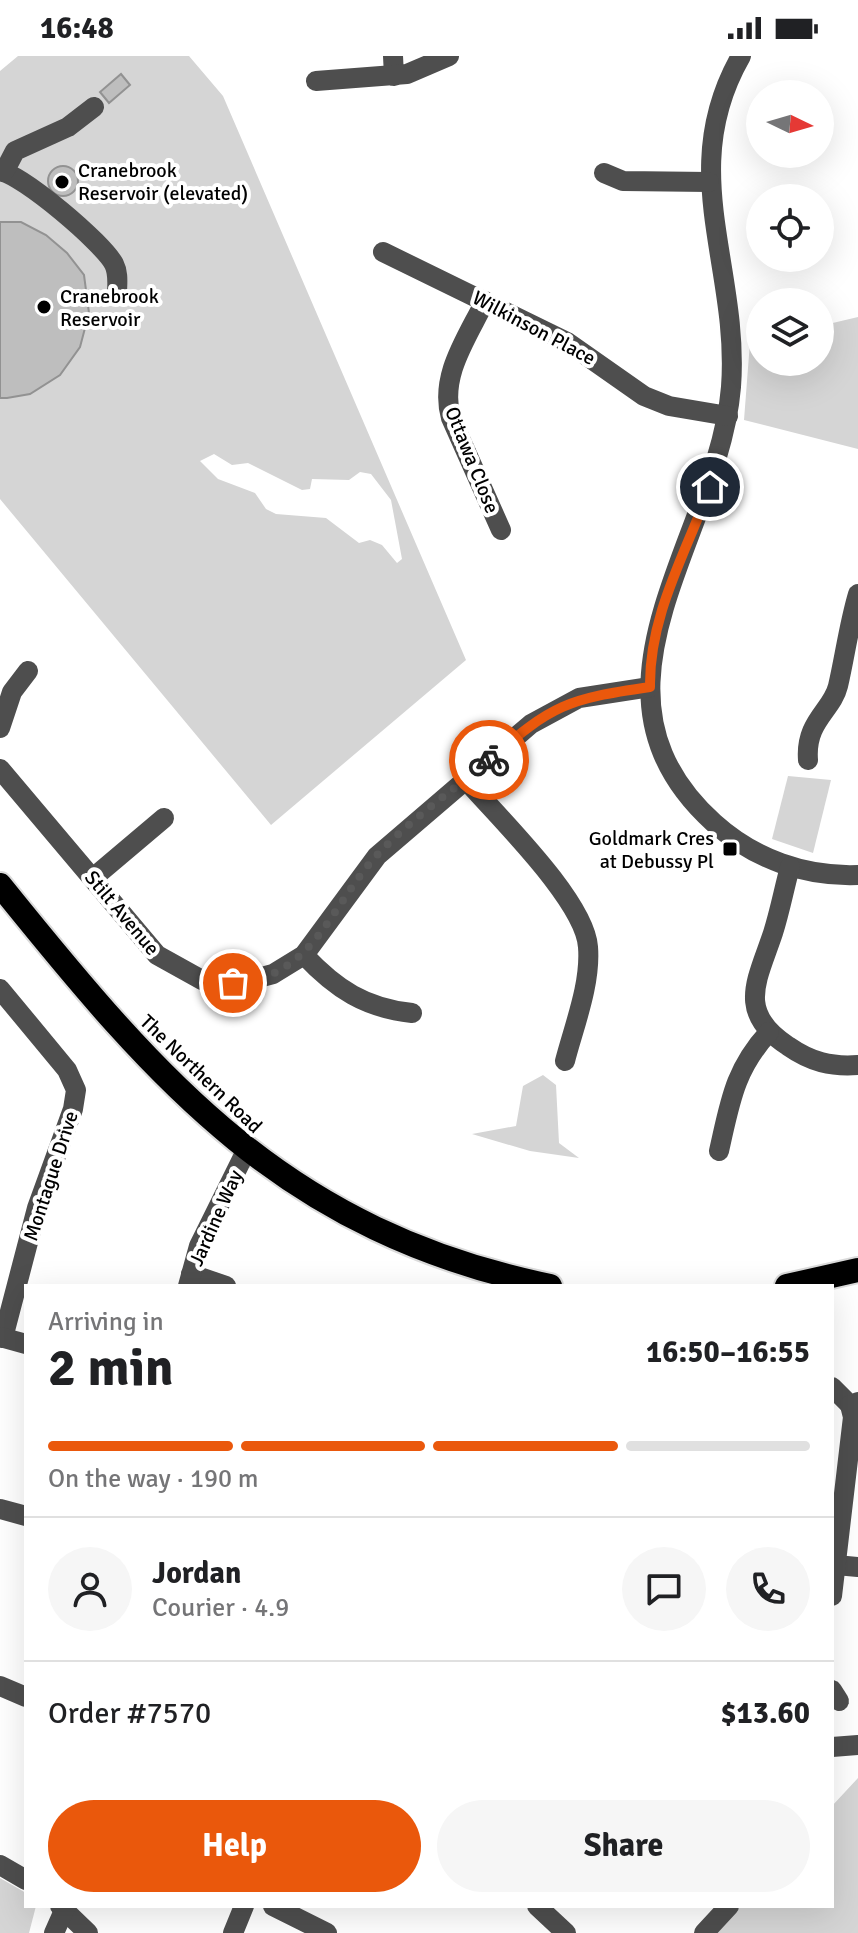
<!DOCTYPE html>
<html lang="en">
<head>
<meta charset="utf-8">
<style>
  body { margin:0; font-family:Signika,sans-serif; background:#f6f6f6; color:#202124; height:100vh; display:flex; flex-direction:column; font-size:30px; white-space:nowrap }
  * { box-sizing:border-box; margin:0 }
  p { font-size:26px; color:#757577 }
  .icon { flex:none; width:44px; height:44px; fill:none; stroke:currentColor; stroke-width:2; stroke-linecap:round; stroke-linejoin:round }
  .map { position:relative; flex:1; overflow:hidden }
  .panel { position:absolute; left:24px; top:1228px; width:810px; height:624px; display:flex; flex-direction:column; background:#fff; border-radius:0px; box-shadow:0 8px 32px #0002 }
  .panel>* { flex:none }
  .needle { width:52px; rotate:95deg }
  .tools { position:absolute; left:746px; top:24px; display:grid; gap:16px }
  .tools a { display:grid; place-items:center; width:88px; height:88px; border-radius:50%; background:#fff; box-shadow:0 8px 32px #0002; font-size:40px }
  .pin { position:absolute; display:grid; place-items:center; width:68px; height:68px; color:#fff; margin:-34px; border:4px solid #fff; border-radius:50%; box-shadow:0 2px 8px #0007 }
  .courier { position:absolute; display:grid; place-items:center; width:80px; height:80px; margin:-40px; border:6px solid #ea580c; border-radius:50%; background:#fff; color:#222; box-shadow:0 2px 10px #0007 }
  .summary em { font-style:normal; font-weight:800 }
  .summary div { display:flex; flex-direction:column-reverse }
  .summary { display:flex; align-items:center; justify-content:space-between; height:136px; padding:0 24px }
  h1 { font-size:52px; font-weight:800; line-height:60px }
  .bar { display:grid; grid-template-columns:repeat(4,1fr); gap:12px 8px; align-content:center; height:96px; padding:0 24px }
  .bar i { height:10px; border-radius:6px; background:#e0e0e0 }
  .bar .on { background:#ea580c }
  .bar p { grid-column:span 4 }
  .line { display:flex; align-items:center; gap:20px; padding:0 24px; border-top:2px solid #e0e0e0 }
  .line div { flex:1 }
  .round { display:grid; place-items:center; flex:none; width:84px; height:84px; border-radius:42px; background:#f6f6f6 }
  .button { display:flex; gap:16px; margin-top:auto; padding:16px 24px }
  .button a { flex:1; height:92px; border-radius:48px; background:#ea580c; color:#fff; font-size:32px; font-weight:800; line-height:92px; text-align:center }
  .button a+a { background:#f6f6f6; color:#202124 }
  .status { display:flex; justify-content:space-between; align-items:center; height:56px; padding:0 40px; background:#fff; direction:ltr }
  .status svg { height:22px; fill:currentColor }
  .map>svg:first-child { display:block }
  .green { fill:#d5d5d5; fill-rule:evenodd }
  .building { fill:#bebebe; stroke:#929292; stroke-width:2 }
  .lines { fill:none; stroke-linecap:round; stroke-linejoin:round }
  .highway-casing { stroke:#dbdbdb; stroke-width:28 }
  .minor { stroke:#4e4e4e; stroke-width:20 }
  .highway { stroke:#000; stroke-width:24 }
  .done { stroke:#595959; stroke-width:8; stroke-dasharray:0 14.4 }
  .route { stroke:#ea580c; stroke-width:10 }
  .poi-dot { fill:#000; stroke:#fff; stroke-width:3 }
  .labels { text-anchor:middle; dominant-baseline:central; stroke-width:8; stroke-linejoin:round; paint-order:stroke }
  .poi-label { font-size:20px; fill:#000; stroke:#fff; text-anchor:start }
  .street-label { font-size:20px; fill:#000; stroke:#fff }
</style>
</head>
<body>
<div class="status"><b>16:48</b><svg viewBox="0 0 49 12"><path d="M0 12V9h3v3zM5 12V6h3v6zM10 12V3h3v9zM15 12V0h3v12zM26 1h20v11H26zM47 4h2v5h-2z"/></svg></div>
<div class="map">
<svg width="858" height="1877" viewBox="0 0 858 1877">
  <rect width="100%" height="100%" fill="#fff"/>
  <!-- green -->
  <g class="green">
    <path d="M18 0H189L223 40 466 604 271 769 0 443V15ZM214 398 232 409 248 407 302 434 310 433 312 423 349 424 360 416 371 418 391 444 402 503 397 507 382 489 370 484 359 487 326 462 276 458 266 453 255 437 218 423 200 405Z"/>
    <polygon points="858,261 858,393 744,364 750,286 760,284 760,306 820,306 820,270"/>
    <polygon points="788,720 831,724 813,797 772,783"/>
    <polygon points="543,1019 556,1029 559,1087 579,1102 530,1095 472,1078 516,1070 523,1030"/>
    <polygon points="858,1722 858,1877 715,1877 740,1850 832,1850 832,1750"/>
    <polygon points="0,1822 26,1837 26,1850 36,1850 29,1877 0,1877"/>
  </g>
  <!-- building -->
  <g class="building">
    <polygon points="121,18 130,29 109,47 100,36"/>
    <circle cx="63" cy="125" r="15"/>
    <polygon points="0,166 21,166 46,179 67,197 84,219 89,257 80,291 60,319 30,338 7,342 0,342"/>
  </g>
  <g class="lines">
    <defs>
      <g id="highway">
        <path d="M0 829C161 1029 286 1175 550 1230"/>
        <polyline points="787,1230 858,1214"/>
      </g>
    </defs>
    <!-- highway casing -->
    <use href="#highway" class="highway-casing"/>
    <!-- minor -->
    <g class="minor">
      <polyline points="393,0 394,20"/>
      <path d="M741 0C675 115 740 211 731 331 719 481 567 634 714 767 754 803 805 821 858 819"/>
      <polyline points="316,25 407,18 449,0"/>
      <path d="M0 115C23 119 103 187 114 208 119 218 117 228 117 239"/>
      <polyline points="4,116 15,95 68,71 94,51"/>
      <polyline points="604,117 623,125 709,126"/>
      <polyline points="383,196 567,286 644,340 669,350 728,360"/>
      <path d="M485 245C467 282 439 320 451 362L501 474"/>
      <polyline points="0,672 12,636 28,615"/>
      <path d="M808 704C805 665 832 655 838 630 845 600 849 568 858 538"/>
      <polyline points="0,713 157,899 202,924 244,926 273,918 304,899 377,800 531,668 579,642 650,631"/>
      <path d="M466 724C498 761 585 845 588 891 591 928 574 970 565 1005"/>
      <path d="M790 811C784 833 780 855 773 877 757 925 736 956 788 990 811 1006 831 1011 858 1009"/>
      <polyline points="93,822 164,762"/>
      <path d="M304 899C336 933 365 952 412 957"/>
      <polyline points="0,933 67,1014 76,1034 73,1053 37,1152 3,1282"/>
      <path d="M719 1095C730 1047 734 1014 769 976"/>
      <polyline points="191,1218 226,1230"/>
      <polyline points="188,1230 199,1190 246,1095"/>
      <polyline points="0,1281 26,1288"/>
      <polyline points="832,1331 850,1349 858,1346"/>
      <polyline points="0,1453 26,1460"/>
      <polyline points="836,1509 858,1511"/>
      <polyline points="832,1540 853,1361 850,1349"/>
      <polyline points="0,1630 26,1641"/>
      <polyline points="832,1634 839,1645"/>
      <polyline points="832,1691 858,1689"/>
      <polyline points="0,1809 26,1824"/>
      <polyline points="60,1850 88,1877"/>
      <polyline points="273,1850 327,1877"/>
      <polyline points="537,1850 566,1877"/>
      <polyline points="54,1877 66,1850"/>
      <polyline points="233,1877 244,1850"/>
      <polyline points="704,1877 729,1850"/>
    </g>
    <!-- highway -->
    <use href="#highway" class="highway"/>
  </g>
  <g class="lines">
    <!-- done -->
    <path class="done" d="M233 927C313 923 330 850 377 799 410 764 452 735 489 704"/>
    <!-- route -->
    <path class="route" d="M489 704C553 648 567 643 650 631 649 559 686 497 710 431"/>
  </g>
  <!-- markers -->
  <g class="poi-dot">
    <circle cx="62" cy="126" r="8"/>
    <circle cx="44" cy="251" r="8"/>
    <rect x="722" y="785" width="16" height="16" rx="4"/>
  </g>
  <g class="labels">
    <!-- poi labels -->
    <g class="poi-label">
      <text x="78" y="114">Cranebrook<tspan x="78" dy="23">Reservoir (elevated)</tspan></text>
      <text x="60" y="240">Cranebrook<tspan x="60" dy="23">Reservoir</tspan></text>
      <text x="714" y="782" text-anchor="end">Goldmark Cres<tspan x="714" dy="23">at Debussy Pl</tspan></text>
    </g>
    <!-- street labels -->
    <g class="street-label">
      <text transform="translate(534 272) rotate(28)">Wilkinson Place</text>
      <text transform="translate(472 404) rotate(68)">Ottawa Close</text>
      <text transform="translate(122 857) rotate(50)">Stilt Avenue</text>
      <text transform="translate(201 1018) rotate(44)">The Northern Road</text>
      <text transform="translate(51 1120) rotate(-72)">Montague Drive</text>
      <text transform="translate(216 1162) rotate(-66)">Jardine Way</text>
    </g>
  </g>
</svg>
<div class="tools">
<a><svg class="needle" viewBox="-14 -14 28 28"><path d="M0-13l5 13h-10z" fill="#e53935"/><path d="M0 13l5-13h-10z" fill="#757577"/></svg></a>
<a><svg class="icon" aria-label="locate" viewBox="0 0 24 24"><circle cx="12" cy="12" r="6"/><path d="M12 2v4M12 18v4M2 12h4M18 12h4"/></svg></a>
<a><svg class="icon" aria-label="layers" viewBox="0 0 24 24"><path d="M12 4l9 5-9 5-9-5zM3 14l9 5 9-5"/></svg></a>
</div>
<div class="pin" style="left:233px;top:927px;background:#ea580c"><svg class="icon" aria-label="bag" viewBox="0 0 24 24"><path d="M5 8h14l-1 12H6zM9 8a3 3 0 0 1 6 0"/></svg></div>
<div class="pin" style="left:710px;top:431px;background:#1f2937"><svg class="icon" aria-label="home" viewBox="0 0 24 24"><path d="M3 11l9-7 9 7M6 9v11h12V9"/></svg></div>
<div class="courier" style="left:489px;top:704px"><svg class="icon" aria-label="bike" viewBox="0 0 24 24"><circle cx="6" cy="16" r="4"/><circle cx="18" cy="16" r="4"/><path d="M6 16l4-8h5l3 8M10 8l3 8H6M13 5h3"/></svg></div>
<section class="panel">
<div class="summary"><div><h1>2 min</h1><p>Arriving in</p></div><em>16:50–16:55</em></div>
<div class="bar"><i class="on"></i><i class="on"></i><i class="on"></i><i></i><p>On the way · 190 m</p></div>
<div class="line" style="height:144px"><a class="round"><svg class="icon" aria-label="person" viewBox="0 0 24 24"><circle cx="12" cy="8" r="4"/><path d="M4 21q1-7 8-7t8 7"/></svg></a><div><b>Jordan</b><p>Courier · 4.9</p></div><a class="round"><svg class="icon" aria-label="chat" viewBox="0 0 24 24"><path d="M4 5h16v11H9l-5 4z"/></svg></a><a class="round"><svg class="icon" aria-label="phone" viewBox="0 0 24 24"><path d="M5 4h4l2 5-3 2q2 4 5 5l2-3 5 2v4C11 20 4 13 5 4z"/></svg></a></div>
<div class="line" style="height:104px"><div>Order #7570</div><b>$13.60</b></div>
<div class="button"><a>Help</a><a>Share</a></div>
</section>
</div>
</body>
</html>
